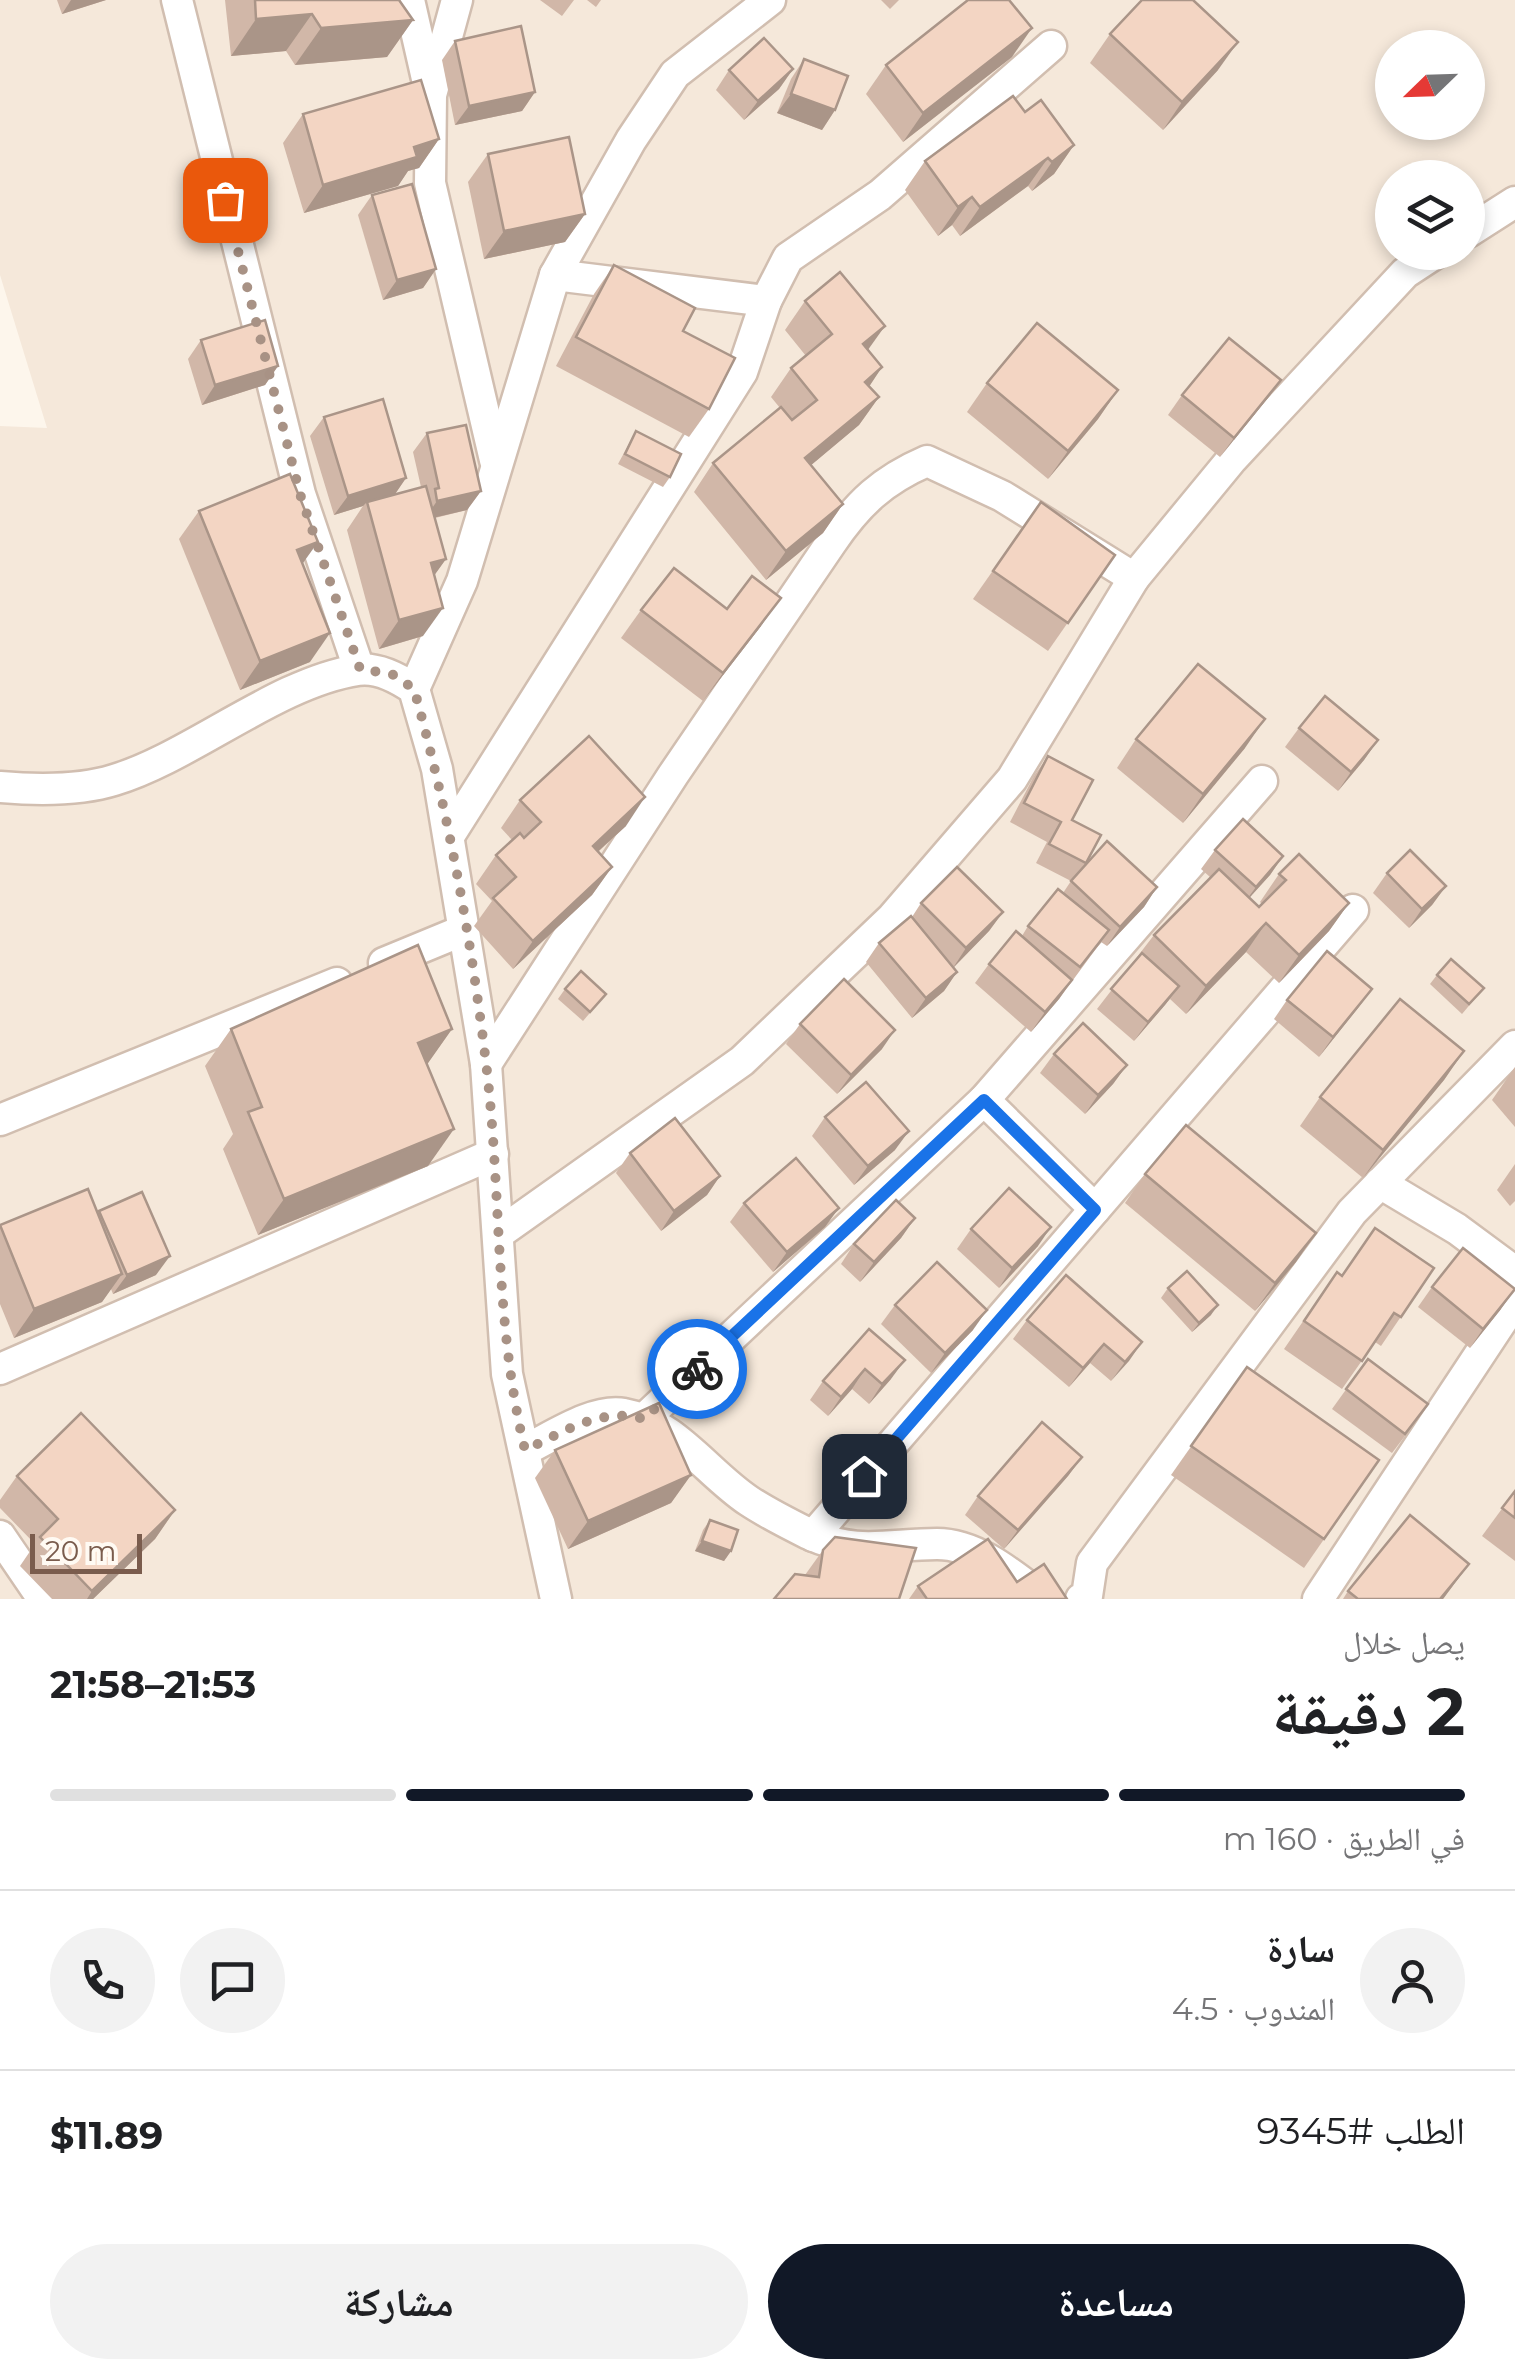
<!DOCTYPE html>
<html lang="ar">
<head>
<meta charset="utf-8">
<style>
  body { margin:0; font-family:Montserrat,"Noto Naskh Arabic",sans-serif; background:#f2f2f2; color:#202124; direction:rtl; height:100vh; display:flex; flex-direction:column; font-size:38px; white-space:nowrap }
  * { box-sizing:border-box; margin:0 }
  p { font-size:32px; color:#757577 }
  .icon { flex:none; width:55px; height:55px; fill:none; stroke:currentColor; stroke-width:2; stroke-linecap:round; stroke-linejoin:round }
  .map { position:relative; height:1599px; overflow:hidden; direction:ltr }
  .drawer { display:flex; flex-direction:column; background:#fff; flex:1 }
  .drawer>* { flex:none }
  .needle { width:65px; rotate:247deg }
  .controls { position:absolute; left:1375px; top:30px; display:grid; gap:20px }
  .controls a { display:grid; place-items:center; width:110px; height:110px; border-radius:50%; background:#fff; box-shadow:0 5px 15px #0003; font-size:50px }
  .scale { position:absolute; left:30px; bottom:25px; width:112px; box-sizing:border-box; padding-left:10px; border:5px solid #7a5c4d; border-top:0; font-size:28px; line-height:35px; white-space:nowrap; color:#7a5c4d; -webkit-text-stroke:8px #fffaf3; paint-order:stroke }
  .pin { position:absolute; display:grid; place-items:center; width:85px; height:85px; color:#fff; margin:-42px; border-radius:20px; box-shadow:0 5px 15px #0006 }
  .courier { position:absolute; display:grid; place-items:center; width:100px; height:100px; margin:-50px; border:8px solid #1a73e8; border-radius:50%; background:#fff; color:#222; box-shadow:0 2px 12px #0007 }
  .head em { font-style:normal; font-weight:700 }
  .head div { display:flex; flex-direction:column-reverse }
  .head { display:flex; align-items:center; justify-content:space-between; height:170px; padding:0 50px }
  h1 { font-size:65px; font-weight:700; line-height:75px }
  .bar { display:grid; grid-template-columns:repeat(4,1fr); gap:15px 10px; align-content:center; height:120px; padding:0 50px }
  .bar i { height:12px; border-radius:8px; background:#e0e0e0 }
  .bar .on { background:#111827 }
  .bar p { grid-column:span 4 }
  .line { display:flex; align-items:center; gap:25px; padding:0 50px; border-top:2px solid #e0e0e0 }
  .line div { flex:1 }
  .round { display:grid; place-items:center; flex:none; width:105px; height:105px; border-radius:52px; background:#f2f2f2 }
  .primary-button { display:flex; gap:20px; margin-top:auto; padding:20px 50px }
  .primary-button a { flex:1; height:115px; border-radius:60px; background:#111827; color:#fff; font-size:40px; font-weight:700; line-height:115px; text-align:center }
  .primary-button a+a { background:#f2f2f2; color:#202124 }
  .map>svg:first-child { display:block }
  .residential { fill:#f5e8da; fill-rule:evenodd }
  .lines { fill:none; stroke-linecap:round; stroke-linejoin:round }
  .minor-casing { stroke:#d1beb0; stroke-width:35 }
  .minor { stroke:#fff; stroke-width:30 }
  .wall { fill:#d1b7a8 }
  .shaded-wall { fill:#aa9588 }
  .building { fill:#f3d5c3; stroke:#aa9588; stroke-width:2.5 }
  .done { stroke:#a89285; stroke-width:10; stroke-dasharray:0 18 }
  .route { stroke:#1a73e8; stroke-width:12 }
</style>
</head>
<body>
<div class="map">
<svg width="1515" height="1599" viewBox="0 0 1515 1599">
  <rect width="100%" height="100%" fill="#fdf6ec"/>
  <!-- residential -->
  <path class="residential" d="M0 0H1515V1599H0V426L47 428 0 275ZM1392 48H1468V122H1392ZM1392 178H1468V252H1392Z"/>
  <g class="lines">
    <defs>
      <g id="minor">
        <polyline points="177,0 300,494 359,669"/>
        <polyline points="409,0 430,92"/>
        <polyline points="457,0 431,95 430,183 495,460"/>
        <polyline points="1468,232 1515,202"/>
        <polyline points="555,275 766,301"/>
        <polyline points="414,689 462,581 555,275 631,140 675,74 770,0"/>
        <path d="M0 787C36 790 79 791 114 780 191 757 277 682 358 670 378 667 398 678 414 689L437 769 486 1064 507 1374 556 1599"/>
        <polyline points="449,836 742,372 766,301 788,258 880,195 1051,46"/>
        <polyline points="384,963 464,930"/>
        <path d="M486 1064 673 775 831 543C858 503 883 480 927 461L1002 496 1134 578"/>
        <polyline points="984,1100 1095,1209"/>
        <polyline points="0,1120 337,983"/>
        <polyline points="1380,1183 1457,1229 1515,1272"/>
        <polyline points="498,1234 742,1061 892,918 1012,779 1134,578 1232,459 1405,273 1437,252"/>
        <polyline points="0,1369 493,1154"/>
        <polyline points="644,1419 984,1100 1262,781"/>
        <path d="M525 1450C552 1437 594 1408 624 1414 675 1423 708 1474 749 1501 767 1513 789 1524 809 1534 856 1556 889 1544 937 1544 977 1544 1014 1576 1044 1599"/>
        <polyline points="0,1536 43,1599"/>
        <polyline points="813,1536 1353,910"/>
        <polyline points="1081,1599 1087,1596 1092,1563 1352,1212 1515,1046"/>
        <polyline points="1318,1599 1515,1301"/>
      </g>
    </defs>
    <!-- minor casing -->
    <use href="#minor" class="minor-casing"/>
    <!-- minor -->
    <use href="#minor" class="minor"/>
  </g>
  <!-- wall -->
  <g class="wall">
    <polygon points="57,0 106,0 62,14"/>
    <polygon points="225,0 400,0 413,20 387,57 295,65 286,51 231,56"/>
    <polygon points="540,0 574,0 562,16"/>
    <polygon points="587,0 601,0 596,7"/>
    <polygon points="881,0 899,0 890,9"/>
    <polygon points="1110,34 1218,70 1163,130 1090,63"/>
    <polygon points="455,41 535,92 522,111 455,125 442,60"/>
    <polygon points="1012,57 903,142 866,94 886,65"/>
    <polygon points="804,59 835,110 822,130 777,113 791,79"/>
    <polygon points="793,69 779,89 744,120 716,90 729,70"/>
    <polygon points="1025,112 1074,145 1054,174 1032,191 1028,186 960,236 952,225 938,236 905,190 925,161"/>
    <polygon points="303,114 439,139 419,168 408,171 398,186 304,213 283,143"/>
    <polygon points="488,154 585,214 565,242 484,259 468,182"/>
    <polygon points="372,195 436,269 423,288 383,300 358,215"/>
    <polygon points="614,265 683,331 709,409 689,437 556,366 594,294"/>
    <polygon points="805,301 868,350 882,367 869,386 879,397 859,425 811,465 843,504 823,533 766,580 694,492 713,463 780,408 771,397 791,368 806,356 785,330"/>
    <polygon points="201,340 278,366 265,385 202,405 188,359"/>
    <polygon points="1281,380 1267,399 1220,457 1168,415 1182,395"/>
    <polygon points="987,383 1118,390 1098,419 1048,479 967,412"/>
    <polygon points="324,417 406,478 395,494 421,487 413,452 427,433 481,491 467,510 435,518 446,559 434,575 423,636 379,649 347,530 363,506 334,515 310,436"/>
    <polygon points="636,431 670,477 663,487 618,464"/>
    <polygon points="1041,502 1115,555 1048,651 973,599"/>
    <polygon points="199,511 302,564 310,662 240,690 179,539"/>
    <polygon points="727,609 761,626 703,701 621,638 641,610"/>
    <polygon points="1299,728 1378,740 1364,760 1338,791 1285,747"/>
    <polygon points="1136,739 1245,748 1183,823 1117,768"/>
    <polygon points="1048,756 1072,820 1086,863 1157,887 1144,907 1107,946 1101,942 1059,999 1031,1032 975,983 989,964 1022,936 1028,926 1063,893 1071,881 1036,863 1047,842 1010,822 1034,776"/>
    <polygon points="520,800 626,826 598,852 612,867 592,895 513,969 474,926 492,901 476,884 496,855 512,840 501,828"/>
    <polygon points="1215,850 1283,856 1270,875 1249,898 1259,907 1262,904 1260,902 1279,874 1349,903 1329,931 1279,983 1246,952 1186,1014 1170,999 1134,1041 1097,1009 1154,935 1210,877 1201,869"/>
    <polygon points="1387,873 1446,886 1432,905 1409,928 1373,893"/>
    <polygon points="921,903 1003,912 989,931 954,967 957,972 944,991 912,1018 866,962 879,943 912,917"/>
    <polygon points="1437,975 1484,988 1462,1014 1430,984"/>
    <polygon points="565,989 606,994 583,1021 558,999"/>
    <polygon points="1372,989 1319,1057 1274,1019 1287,1000"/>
    <polygon points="800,1024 882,1049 837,1094 786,1044"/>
    <polygon points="231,1029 452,1029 427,1064 428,1166 258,1235 223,1149 233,1134 205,1066"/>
    <polygon points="1464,1051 1444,1080 1363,1178 1300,1126 1320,1097"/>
    <polygon points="1054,1054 1127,1065 1113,1084 1085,1114 1040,1073"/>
    <polygon points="1515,1067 1515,1127 1492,1100"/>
    <polygon points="825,1117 895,1150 854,1185 812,1136"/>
    <polygon points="630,1153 720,1176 707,1195 661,1231 616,1173"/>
    <polygon points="1515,1164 1515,1201 1510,1206 1497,1190"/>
    <polygon points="1145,1174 1296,1262 1255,1311 1125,1203"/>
    <polygon points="744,1203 825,1227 773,1272 730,1222"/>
    <polygon points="99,1211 156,1275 113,1294 111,1289 102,1302 14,1338 0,1304 0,1225 98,1213"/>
    <polygon points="915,1218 901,1238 860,1282 841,1264 854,1244"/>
    <polygon points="971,1229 1038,1246 999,1288 957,1249"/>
    <polygon points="1434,1268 1381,1346 1375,1342 1342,1389 1284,1349 1337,1272 1342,1275"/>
    <polygon points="1432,1287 1501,1309 1470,1348 1418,1307"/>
    <polygon points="1168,1288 1211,1315 1192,1332 1161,1298"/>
    <polygon points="895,1305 973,1330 931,1373 881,1324"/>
    <polygon points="1027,1320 1142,1342 1111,1381 1090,1363 1069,1387 1013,1339"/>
    <polygon points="869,1329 891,1379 869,1404 852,1389 828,1416 810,1400 823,1381"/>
    <polygon points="1368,1359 1414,1424 1392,1453 1332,1409"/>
    <polygon points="1247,1367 1379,1460 1304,1568 1171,1475"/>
    <polygon points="555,1450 691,1475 671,1503 568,1549 535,1478"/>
    <polygon points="1082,1457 1068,1476 1004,1549 965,1515 978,1496"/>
    <polygon points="17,1476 175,1510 155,1539 93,1599 52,1599 20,1566 35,1544 0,1508 0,1500"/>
    <polygon points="1515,1491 1515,1561 1482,1536"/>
    <polygon points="710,1520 731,1551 724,1561 695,1551 703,1530"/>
    <polygon points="823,1550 899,1599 805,1575"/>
    <polygon points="1469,1564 1443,1599 1343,1599 1348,1591"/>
    <polygon points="1017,1582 1067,1599 909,1599 918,1586"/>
  </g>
  <!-- shaded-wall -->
  <g class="shaded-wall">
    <polygon points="71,0 106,0 62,14"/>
    <polygon points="312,14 286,51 231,56 256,19"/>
    <polygon points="413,20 387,57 295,65 321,28"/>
    <polygon points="1032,28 1012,57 903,142 923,113"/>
    <polygon points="1238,42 1218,70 1163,130 1182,102"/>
    <polygon points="793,69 779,89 744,120 758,101"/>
    <polygon points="535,92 522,111 455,125 469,106"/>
    <polygon points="791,94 835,110 822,130 777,113"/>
    <polygon points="439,139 419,168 408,171 398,186 304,213 323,185 414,147"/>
    <polygon points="1074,145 1054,174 1032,191 1052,162"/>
    <polygon points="1048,158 1028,186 960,236 980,207"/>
    <polygon points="972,197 952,225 938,236 958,207"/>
    <polygon points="585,214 565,242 484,259 504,231"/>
    <polygon points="436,269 423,288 383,300 397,280"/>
    <polygon points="885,326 865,354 863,344"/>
    <polygon points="278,366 265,385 202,405 215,385"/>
    <polygon points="882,367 863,396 865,382"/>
    <polygon points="1281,380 1267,399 1220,457 1234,438"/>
    <polygon points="1118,390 1098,419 1048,479 1068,451"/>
    <polygon points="879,397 859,425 785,487 805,458"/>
    <polygon points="406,478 393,497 367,502 363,506 334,515 348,496"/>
    <polygon points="481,491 467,510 424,520 437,501"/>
    <polygon points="843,504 823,533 766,580 786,551"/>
    <polygon points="318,542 298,570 297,550"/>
    <polygon points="446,559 426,587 431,563"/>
    <polygon points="781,598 761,626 703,701 723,673"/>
    <polygon points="443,608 423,636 379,649 399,620"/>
    <polygon points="330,633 310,662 240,690 260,661"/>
    <polygon points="1265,719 1245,748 1183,823 1203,794"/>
    <polygon points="1378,740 1364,760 1338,791 1351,772"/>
    <polygon points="645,797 626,826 573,874 593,846"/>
    <polygon points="1283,856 1270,875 1242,906 1256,887"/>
    <polygon points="612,867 592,895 513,969 533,941"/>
    <polygon points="1446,886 1432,905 1409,928 1422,909"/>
    <polygon points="1157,887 1144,907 1107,946 1120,927"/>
    <polygon points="1349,903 1329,931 1279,983 1299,955"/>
    <polygon points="1003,912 989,931 953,968 966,948"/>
    <polygon points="1266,923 1246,952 1186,1014 1206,986"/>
    <polygon points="957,972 944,991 912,1018 926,998"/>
    <polygon points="1072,980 1059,999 1031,1032 1045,1012"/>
    <polygon points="1179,986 1165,1005 1134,1041 1148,1022"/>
    <polygon points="1372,989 1358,1008 1319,1057 1333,1037"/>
    <polygon points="452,1029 426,1066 418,1043"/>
    <polygon points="895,1030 882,1049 837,1094 851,1075"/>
    <polygon points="1464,1051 1444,1080 1363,1178 1383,1150"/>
    <polygon points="1127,1065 1113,1084 1085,1114 1098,1095"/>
    <polygon points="454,1129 428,1166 258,1235 284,1199"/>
    <polygon points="909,1131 895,1150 854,1185 868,1166"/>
    <polygon points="720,1176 707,1195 661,1231 674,1211"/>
    <polygon points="839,1208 825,1227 773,1272 787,1252"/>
    <polygon points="915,1218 901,1238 860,1282 874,1262"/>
    <polygon points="1051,1227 1038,1246 999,1288 1012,1268"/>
    <polygon points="1316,1233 1296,1262 1255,1311 1275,1283"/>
    <polygon points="170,1256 156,1275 113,1294 127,1275"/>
    <polygon points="122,1274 102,1302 14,1338 34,1309"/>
    <polygon points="1515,1289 1501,1309 1470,1348 1483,1329"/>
    <polygon points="1218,1305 1211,1315 1192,1332 1199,1323"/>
    <polygon points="987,1310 973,1330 931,1373 945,1353"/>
    <polygon points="1142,1342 1129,1361 1111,1381 1125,1362"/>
    <polygon points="1104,1344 1090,1363 1069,1387 1083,1368"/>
    <polygon points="905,1360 891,1379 869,1404 882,1384"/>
    <polygon points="865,1369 852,1389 828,1416 841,1397"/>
    <polygon points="1082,1457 1068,1476 1004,1549 1018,1530"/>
    <polygon points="691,1475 671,1503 568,1549 588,1521"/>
    <polygon points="175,1510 155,1539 93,1599 87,1599 92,1591"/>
    <polygon points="702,1541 731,1551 724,1561 695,1551"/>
    <polygon points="1469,1564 1443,1599 1440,1599"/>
  </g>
  <!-- building -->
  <g class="building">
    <polygon points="255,0 399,0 413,20 321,28 312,14 256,19"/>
    <polygon points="968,0 1009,0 1032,28 923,113 886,65"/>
    <polygon points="1142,0 1193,0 1238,42 1182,102 1110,34"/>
    <polygon points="521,26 535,92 469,106 455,41"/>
    <polygon points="764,38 793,69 758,101 729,70"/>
    <polygon points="804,59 848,76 835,110 791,94"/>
    <polygon points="421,80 439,139 414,147 417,157 323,185 303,114"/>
    <polygon points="1013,96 1025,112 1041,100 1074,145 1052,162 1048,158 980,207 972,197 958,207 925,161"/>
    <polygon points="569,137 585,214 504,231 488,154"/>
    <polygon points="412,184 436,269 397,280 372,195"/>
    <polygon points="614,265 695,308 683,331 735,358 709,409 576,337"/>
    <polygon points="840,272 885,326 863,344 882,367 865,382 879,397 805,458 843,504 786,551 713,463 781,407 792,420 817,400 791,368 832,334 805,301"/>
    <polygon points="265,320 278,366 215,385 201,340"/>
    <polygon points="1037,323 1118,390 1068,451 987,383"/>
    <polygon points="1229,338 1281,380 1234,438 1182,395"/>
    <polygon points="383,399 406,478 348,496 324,417"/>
    <polygon points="466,425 481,491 437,501 435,489 439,488 427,433"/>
    <polygon points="636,431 681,454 670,477 625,454"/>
    <polygon points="290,474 318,542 297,550 330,633 260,661 199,511"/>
    <polygon points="426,486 446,559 431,563 443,608 399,620 367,502"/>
    <polygon points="1041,502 1115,555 1068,623 993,571"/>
    <polygon points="674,568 727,609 752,576 781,598 723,673 641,610"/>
    <polygon points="1198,664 1265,719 1203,794 1136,739"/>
    <polygon points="1325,696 1378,740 1351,772 1299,728"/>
    <polygon points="589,736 645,797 593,846 612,867 533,941 493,898 516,877 496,855 520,833 524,838 541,822 520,800"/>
    <polygon points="1048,756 1093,780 1072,820 1101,835 1086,863 1049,844 1061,822 1024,803"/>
    <polygon points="1243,819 1283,856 1256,887 1215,850"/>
    <polygon points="1107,841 1157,887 1120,927 1071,881"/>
    <polygon points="1410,850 1446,886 1422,909 1387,873"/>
    <polygon points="1299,854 1349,903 1299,955 1266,923 1206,986 1154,935 1219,869 1259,907 1286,880 1279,874"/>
    <polygon points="957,867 1003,912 966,948 921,903"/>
    <polygon points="1058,889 1109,930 1080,967 1028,926"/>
    <polygon points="911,916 957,972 926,998 879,943"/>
    <polygon points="1016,931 1072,980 1045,1012 989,964"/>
    <polygon points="418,945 452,1029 418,1043 454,1129 284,1199 248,1112 262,1107 231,1029"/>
    <polygon points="1327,951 1372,989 1333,1037 1287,1000"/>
    <polygon points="1142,953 1179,986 1148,1022 1111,989"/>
    <polygon points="1451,959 1484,988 1469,1004 1437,975"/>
    <polygon points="581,971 606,994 590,1012 565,989"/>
    <polygon points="844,979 895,1030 851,1075 800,1024"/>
    <polygon points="1400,999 1464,1051 1383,1150 1320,1097"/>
    <polygon points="1083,1023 1127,1065 1098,1095 1054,1054"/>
    <polygon points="866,1082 909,1131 868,1166 825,1117"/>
    <polygon points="675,1118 720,1176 674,1211 630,1153"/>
    <polygon points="1186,1125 1316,1233 1275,1283 1145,1174"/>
    <polygon points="796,1158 839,1208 787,1252 744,1203"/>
    <polygon points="1009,1188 1051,1227 1012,1268 971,1229"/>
    <polygon points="88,1189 122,1274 34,1309 0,1225"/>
    <polygon points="142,1192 170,1256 127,1275 99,1211"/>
    <polygon points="896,1200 915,1218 874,1262 854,1244"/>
    <polygon points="1375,1228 1434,1268 1401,1317 1394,1313 1362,1361 1304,1321 1337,1272 1342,1276"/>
    <polygon points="1463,1248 1515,1289 1483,1329 1432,1287"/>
    <polygon points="937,1262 987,1310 945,1353 895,1305"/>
    <polygon points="1187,1271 1218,1305 1199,1323 1168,1288"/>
    <polygon points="1066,1275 1142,1342 1125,1362 1104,1344 1083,1368 1027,1320"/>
    <polygon points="869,1329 905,1360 882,1384 865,1369 841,1397 823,1381"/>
    <polygon points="1368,1359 1428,1404 1405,1434 1346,1389"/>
    <polygon points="1247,1367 1379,1460 1324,1539 1191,1446"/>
    <polygon points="659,1403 691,1475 588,1521 555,1450"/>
    <polygon points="81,1413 175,1510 92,1591 40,1537 58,1519 17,1476"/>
    <polygon points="1042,1422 1082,1457 1018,1530 978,1496"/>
    <polygon points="1515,1491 1515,1518 1502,1508"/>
    <polygon points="1410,1515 1469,1564 1440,1599 1358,1599 1348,1591"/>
    <polygon points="710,1520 738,1530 731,1551 702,1541"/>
    <polygon points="835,1537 916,1548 899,1599 774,1599 795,1574 819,1577 823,1550"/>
    <polygon points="988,1539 1017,1582 1044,1564 1067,1599 927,1599 918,1586"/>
  </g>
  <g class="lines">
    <!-- done -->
    <path class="done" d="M225 200 300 494 360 669 392 674 414 689C448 810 471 938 486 1063 502 1195 494 1321 525 1450 564 1432 600 1407 644 1419L697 1369"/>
    <!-- route -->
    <polyline class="route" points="697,1369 984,1100 1095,1210 864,1476"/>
  </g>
</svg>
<div class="controls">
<a><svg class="needle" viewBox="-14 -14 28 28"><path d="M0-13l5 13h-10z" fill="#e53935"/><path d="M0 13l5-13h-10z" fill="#757577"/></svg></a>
<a><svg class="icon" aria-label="layers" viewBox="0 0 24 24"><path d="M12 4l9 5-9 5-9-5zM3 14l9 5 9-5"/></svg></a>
</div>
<div class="scale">20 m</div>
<div class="pin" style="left:225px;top:200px;background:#ea580c"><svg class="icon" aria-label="bag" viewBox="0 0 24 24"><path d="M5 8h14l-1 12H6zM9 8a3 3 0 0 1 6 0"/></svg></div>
<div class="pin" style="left:864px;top:1476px;background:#1f2937"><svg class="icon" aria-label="home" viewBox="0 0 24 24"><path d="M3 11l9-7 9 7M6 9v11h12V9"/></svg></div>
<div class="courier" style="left:697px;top:1369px"><svg class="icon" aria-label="bike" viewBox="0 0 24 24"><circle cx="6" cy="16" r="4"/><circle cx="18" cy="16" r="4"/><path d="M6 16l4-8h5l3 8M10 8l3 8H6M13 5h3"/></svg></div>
</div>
<section class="drawer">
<div class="head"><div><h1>2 دقيقة</h1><p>يصل خلال</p></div><em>21:53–21:58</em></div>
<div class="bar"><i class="on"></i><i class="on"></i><i class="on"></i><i></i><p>في الطريق · 160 m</p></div>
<div class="line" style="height:180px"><a class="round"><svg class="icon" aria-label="person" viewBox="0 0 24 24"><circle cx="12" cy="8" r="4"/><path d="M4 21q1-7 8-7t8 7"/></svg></a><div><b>سارة</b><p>المندوب · 4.5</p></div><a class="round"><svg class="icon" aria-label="chat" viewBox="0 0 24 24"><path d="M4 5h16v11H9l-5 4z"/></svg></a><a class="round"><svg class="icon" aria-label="phone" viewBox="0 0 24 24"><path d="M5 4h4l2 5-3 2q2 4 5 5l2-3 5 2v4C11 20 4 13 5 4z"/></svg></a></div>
<div class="line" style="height:130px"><div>الطلب #9345</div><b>$11.89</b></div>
<div class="primary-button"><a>مساعدة</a><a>مشاركة</a></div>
</section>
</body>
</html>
